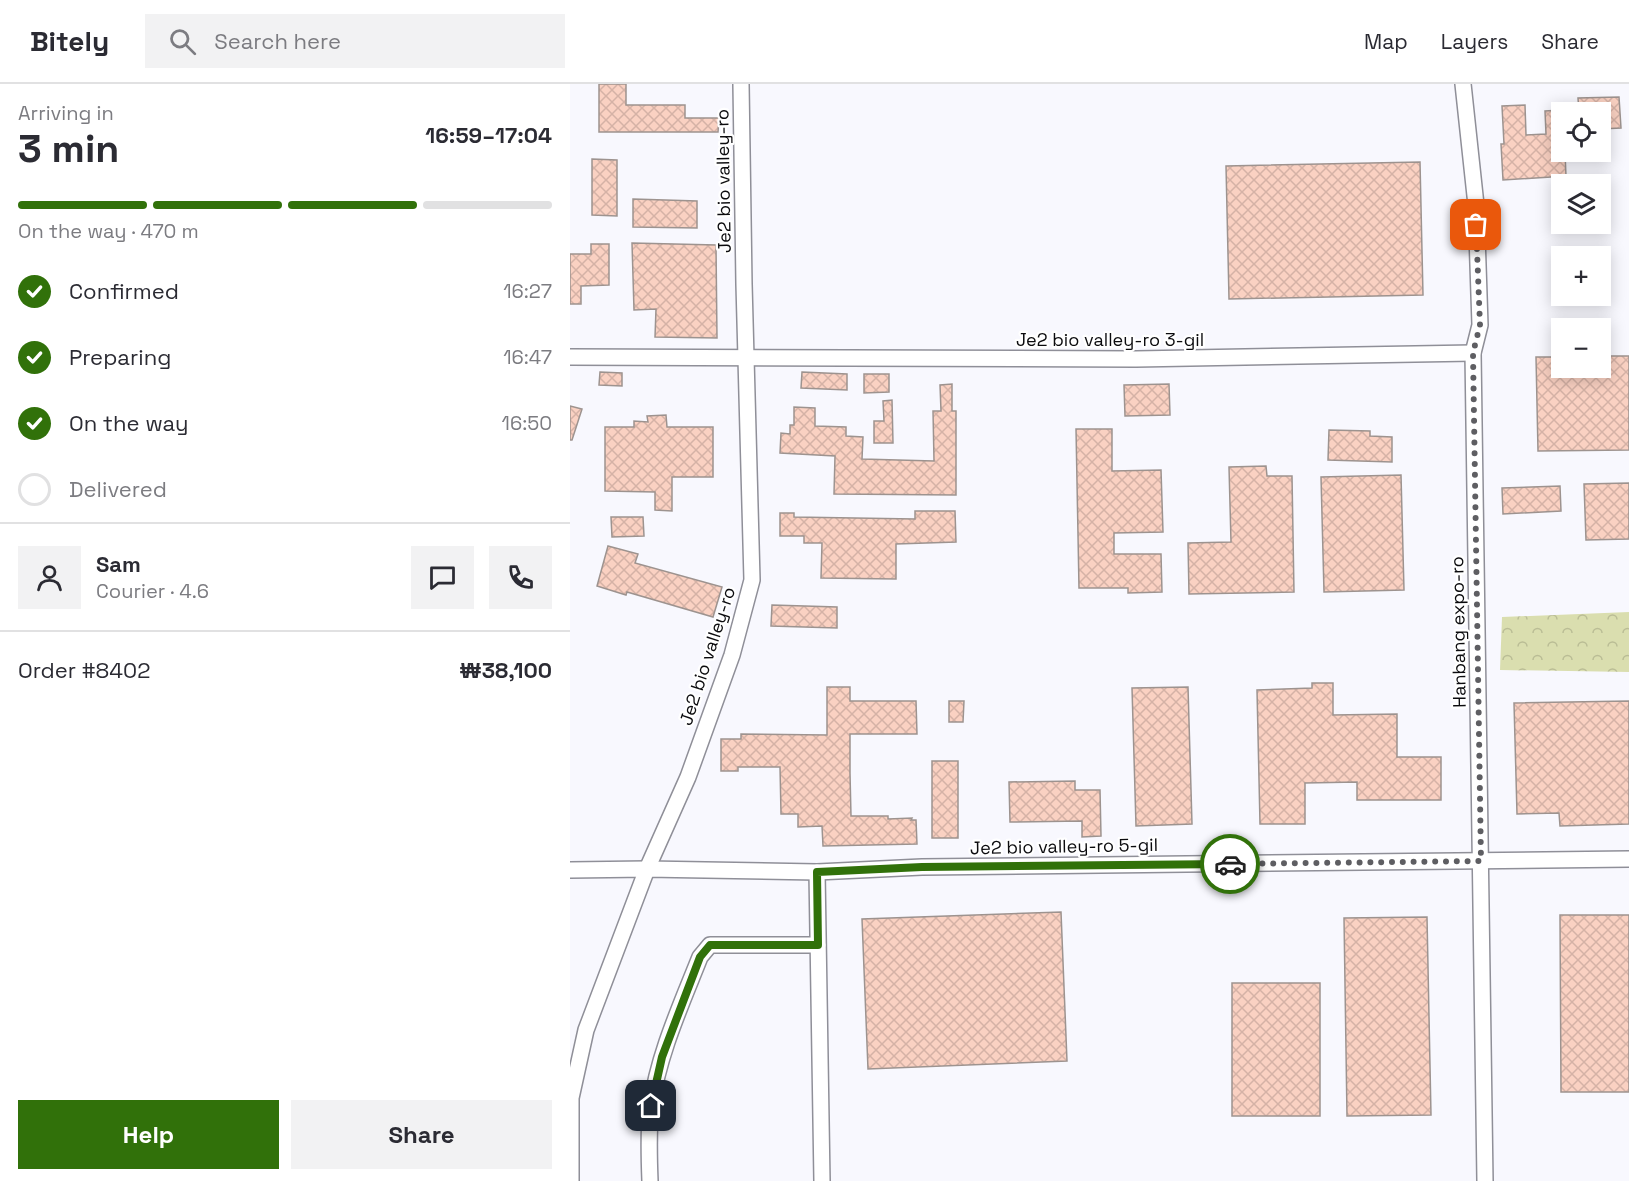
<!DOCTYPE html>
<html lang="en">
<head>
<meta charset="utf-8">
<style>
  body { margin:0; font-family:"Space Grotesk",sans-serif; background:#f2f2f3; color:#2b2b33; height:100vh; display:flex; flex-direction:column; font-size:22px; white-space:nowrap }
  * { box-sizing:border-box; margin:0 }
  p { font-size:20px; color:#7c7c81 }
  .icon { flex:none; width:33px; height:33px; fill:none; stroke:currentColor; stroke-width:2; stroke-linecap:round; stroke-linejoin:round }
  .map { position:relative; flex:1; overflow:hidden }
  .drawer { display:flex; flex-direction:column; background:#fff; width:570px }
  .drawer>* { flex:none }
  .buttons { position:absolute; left:981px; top:18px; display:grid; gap:12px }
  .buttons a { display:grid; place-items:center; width:60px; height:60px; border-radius:0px; background:#fff; box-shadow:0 3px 15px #0003; font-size:30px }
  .pin { position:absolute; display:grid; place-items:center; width:51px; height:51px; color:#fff; margin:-26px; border-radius:12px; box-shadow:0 3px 9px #0006 }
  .courier { position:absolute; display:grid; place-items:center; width:60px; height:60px; margin:-30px; border:4px solid #31710a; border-radius:50%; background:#fff; color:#222; box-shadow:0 2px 8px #0007 }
  .summary em { font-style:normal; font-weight:600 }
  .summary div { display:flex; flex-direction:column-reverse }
  .summary { display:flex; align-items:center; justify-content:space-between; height:102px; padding:0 18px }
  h1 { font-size:39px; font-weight:600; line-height:45px }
  .bar { display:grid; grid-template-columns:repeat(4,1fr); gap:9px 6px; align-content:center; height:72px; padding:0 18px }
  .bar i { height:8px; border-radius:4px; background:#e1e1e2 }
  .bar .active { background:#31710a }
  .bar p { grid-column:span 4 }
  .line { display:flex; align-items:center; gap:15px; padding:0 18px; border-top:2px solid #e1e1e2 }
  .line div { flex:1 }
  .round { display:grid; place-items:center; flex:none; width:63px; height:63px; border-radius:0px; background:#f2f2f3 }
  ol { padding:0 18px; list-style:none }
  li { display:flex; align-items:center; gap:18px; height:66px }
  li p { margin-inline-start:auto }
  li .icon { padding:6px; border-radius:50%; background:#31710a; color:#fff; stroke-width:4 }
  li:last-child { color:#7c7c81 }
  li i { width:33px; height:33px; border:3px solid #e1e1e2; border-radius:50% }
  .button { display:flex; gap:12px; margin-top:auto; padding:12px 18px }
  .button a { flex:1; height:69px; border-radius:0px; background:#31710a; color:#fff; font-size:24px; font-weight:600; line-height:69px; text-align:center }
  .button a+a { background:#f2f2f3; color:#2b2b33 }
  header { display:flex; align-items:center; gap:36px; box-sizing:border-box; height:84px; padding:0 30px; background:#fff; border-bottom:2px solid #e1e1e2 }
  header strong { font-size:28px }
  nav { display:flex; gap:33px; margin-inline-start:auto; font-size:21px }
  .search { width:420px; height:54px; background:#f2f2f3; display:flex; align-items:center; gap:15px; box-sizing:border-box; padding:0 21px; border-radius:0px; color:#7c7c81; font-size:22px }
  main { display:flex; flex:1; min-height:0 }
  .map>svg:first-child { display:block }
  .forest { fill:url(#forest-crowns) }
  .building { fill:url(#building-cross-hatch); stroke:#9d938f; stroke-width:1.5 }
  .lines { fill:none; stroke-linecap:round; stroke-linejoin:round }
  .minor-casing { stroke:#8f8f98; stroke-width:18 }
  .minor { stroke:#fff; stroke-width:15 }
  .done { stroke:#5e5e62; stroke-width:6; stroke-dasharray:0 10.8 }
  .route { stroke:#31710a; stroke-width:8 }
  .labels { text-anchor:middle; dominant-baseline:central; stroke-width:4.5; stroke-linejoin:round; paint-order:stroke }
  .street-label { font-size:18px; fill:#0b0b0e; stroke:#fff }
</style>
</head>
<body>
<header>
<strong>Bitely</strong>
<div class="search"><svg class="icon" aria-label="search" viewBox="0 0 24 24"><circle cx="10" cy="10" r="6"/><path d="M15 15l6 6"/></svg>Search here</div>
<nav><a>Map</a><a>Layers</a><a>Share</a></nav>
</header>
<main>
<section class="drawer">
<div class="summary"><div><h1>3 min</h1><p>Arriving in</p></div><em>16:59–17:04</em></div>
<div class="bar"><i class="active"></i><i class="active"></i><i class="active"></i><i></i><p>On the way · 470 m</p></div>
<ol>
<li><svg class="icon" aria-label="check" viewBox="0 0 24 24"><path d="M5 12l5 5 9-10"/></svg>Confirmed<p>16:27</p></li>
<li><svg class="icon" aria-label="check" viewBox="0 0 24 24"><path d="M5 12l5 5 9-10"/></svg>Preparing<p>16:47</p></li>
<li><svg class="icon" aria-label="check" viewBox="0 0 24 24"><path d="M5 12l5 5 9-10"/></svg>On the way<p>16:50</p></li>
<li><i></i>Delivered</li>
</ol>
<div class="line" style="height:108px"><a class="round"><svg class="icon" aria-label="person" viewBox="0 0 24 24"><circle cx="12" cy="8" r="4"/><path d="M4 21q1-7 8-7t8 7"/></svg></a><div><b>Sam</b><p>Courier · 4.6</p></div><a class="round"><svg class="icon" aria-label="chat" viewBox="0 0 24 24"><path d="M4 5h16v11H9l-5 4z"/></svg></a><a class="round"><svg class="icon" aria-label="phone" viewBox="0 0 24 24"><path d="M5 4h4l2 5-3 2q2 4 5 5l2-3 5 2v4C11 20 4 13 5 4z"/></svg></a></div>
<div class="line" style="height:78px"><div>Order #8402</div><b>₩38,100</b></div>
<div class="button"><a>Help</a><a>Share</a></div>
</section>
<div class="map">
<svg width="1059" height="1097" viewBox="0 0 1059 1097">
  <defs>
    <pattern id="forest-crowns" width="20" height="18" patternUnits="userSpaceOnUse" patternTransform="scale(1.5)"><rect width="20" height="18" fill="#dadeaf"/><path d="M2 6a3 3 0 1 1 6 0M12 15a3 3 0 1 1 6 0" fill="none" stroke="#babd95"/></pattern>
    <pattern id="building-cross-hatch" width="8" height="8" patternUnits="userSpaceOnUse" patternTransform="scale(1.5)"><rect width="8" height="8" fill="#fad1c2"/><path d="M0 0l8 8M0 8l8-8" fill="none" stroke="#d5b2a6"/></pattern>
  </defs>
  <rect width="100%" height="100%" fill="#f8f8fe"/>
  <!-- forest -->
  <polygon class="forest" points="1059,528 1059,588 930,586 932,533"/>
  <!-- building -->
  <g class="building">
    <polygon points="29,0 56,0 56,21 115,21 115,34 149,34 148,48 29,48"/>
    <polygon points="1049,13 1051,44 1030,45 1030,28 1009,28 1008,14"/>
    <polygon points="955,21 956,51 976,50 975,27 992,26 992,68 995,68 996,92 933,96 931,60 934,60 932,22"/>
    <polygon points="22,75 47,76 47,132 22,131"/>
    <polygon points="850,78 853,211 659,215 656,82"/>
    <polygon points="63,115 127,117 127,144 63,143"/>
    <polygon points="62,159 146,161 147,254 85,253 86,225 64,226"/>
    <polygon points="21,160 39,160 39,201 11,202 11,220 0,220 0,170 21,170"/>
    <polygon points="1030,272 1059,272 1059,366 968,367 966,273 992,273 992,284 1030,284"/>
    <polygon points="30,288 52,289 52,302 29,301"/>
    <polygon points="232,288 277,290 277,306 231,304"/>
    <polygon points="294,290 319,290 319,308 294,309"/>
    <polygon points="382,300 382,327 386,327 386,411 264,410 265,372 210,369 211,349 220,350 220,341 224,341 224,323 245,324 245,342 276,343 276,352 293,353 292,375 364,377 363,327 371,327 370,301"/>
    <polygon points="599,300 600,331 555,332 554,301"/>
    <polygon points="322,316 323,359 304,359 304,337 314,337 313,317"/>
    <polygon points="0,322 12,325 2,356 0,356"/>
    <polygon points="96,331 97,343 143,343 143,393 102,393 102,427 85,426 85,408 35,407 35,343 64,343 64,337 78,338 77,332"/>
    <polygon points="506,345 542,345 542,387 591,386 593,448 544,449 544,470 591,470 592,508 558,509 558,504 509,504"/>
    <polygon points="759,346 800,347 800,352 822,353 822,378 758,376"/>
    <polygon points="696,382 697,392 722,392 724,508 619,510 618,459 661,458 659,383"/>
    <polygon points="831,391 834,506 754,508 751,393"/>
    <polygon points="1059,399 1059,455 1016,456 1014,400"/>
    <polygon points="990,402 991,427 933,430 932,404"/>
    <polygon points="345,427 385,427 386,458 326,460 326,495 251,494 252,459 234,459 234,452 210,452 210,429 224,429 224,433 345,435"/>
    <polygon points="41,433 73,433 74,452 42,453"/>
    <polygon points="38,462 68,470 65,479 152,503 143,533 57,508 56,511 27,502"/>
    <polygon points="202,521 267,523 267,544 201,542"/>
    <polygon points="742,599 763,599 763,631 827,630 827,673 871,673 871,716 787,716 787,698 735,699 735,740 690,740 687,606 742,604"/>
    <polygon points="257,603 280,603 280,617 346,617 347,650 280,650 280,689 281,732 318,732 318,735 342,734 341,736 346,736 347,760 253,762 252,742 228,743 228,730 211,730 210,683 168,683 168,687 151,687 151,655 171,655 171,650 257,651"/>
    <polygon points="618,603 622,740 566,742 562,604"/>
    <polygon points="379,617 394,617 393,638 379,638"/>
    <polygon points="1059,617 1059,740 990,742 989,729 947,730 944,619"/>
    <rect x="362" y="677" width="26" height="77"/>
    <polygon points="505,697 505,706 530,706 531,752 512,753 512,737 440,738 439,698"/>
    <polygon points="491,828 497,977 298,985 292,835"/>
    <polygon points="990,831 1059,831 1059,1008 991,1008"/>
    <polygon points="857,833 861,1031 777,1032 774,834"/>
    <rect x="662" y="899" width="88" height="133"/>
  </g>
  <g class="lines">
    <defs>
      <g id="minor">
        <polyline points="893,0 906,121 910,241 903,269 915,1097"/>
        <polyline points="0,273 566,275 903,269"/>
        <polyline points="0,786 77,785 247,788 352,783 1059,775"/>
        <polyline points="247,788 252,1097"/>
        <polyline points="1,1097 1,1014 16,946 77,785 118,693 162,571 182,496 174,200 171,0"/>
        <path d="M80 1097C79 1072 78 1047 81 1023 88 971 111 921 130 873L140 861H248"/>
      </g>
    </defs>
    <!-- minor casing -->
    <use href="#minor" class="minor-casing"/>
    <!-- minor -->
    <use href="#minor" class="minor"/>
  </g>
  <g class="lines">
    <!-- done -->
    <polyline class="done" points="660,780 911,777 903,269 910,241 906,141"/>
    <!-- route -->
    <polyline class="route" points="81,1022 92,973 130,873 140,861 248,861 247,788 352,783 660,780"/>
  </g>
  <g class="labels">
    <!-- street labels -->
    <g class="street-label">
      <text transform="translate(153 97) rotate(-91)">Je2 bio valley-ro</text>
      <text x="540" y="255">Je2 bio valley-ro 3-gil</text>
      <text transform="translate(888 548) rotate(-91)">Hanbang expo-ro</text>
      <text transform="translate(137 572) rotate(-72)">Je2 bio valley-ro</text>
      <text transform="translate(494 762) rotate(-1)">Je2 bio valley-ro 5-gil</text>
    </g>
  </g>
</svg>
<div class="buttons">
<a><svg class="icon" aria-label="locate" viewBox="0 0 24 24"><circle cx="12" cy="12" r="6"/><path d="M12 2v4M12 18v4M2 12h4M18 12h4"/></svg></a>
<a><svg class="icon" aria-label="layers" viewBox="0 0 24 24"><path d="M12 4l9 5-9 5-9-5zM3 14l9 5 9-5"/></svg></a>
<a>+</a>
<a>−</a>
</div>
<div class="pin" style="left:906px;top:141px;background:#ea580c"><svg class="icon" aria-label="bag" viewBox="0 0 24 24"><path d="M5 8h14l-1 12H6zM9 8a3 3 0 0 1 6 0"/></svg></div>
<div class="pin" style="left:81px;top:1022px;background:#1f2937"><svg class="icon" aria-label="home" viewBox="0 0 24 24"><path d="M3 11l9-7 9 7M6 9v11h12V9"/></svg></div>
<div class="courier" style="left:660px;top:780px"><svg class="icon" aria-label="car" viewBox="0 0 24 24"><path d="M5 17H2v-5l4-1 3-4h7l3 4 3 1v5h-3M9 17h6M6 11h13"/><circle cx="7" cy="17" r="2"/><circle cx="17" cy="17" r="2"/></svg></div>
</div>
</main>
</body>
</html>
